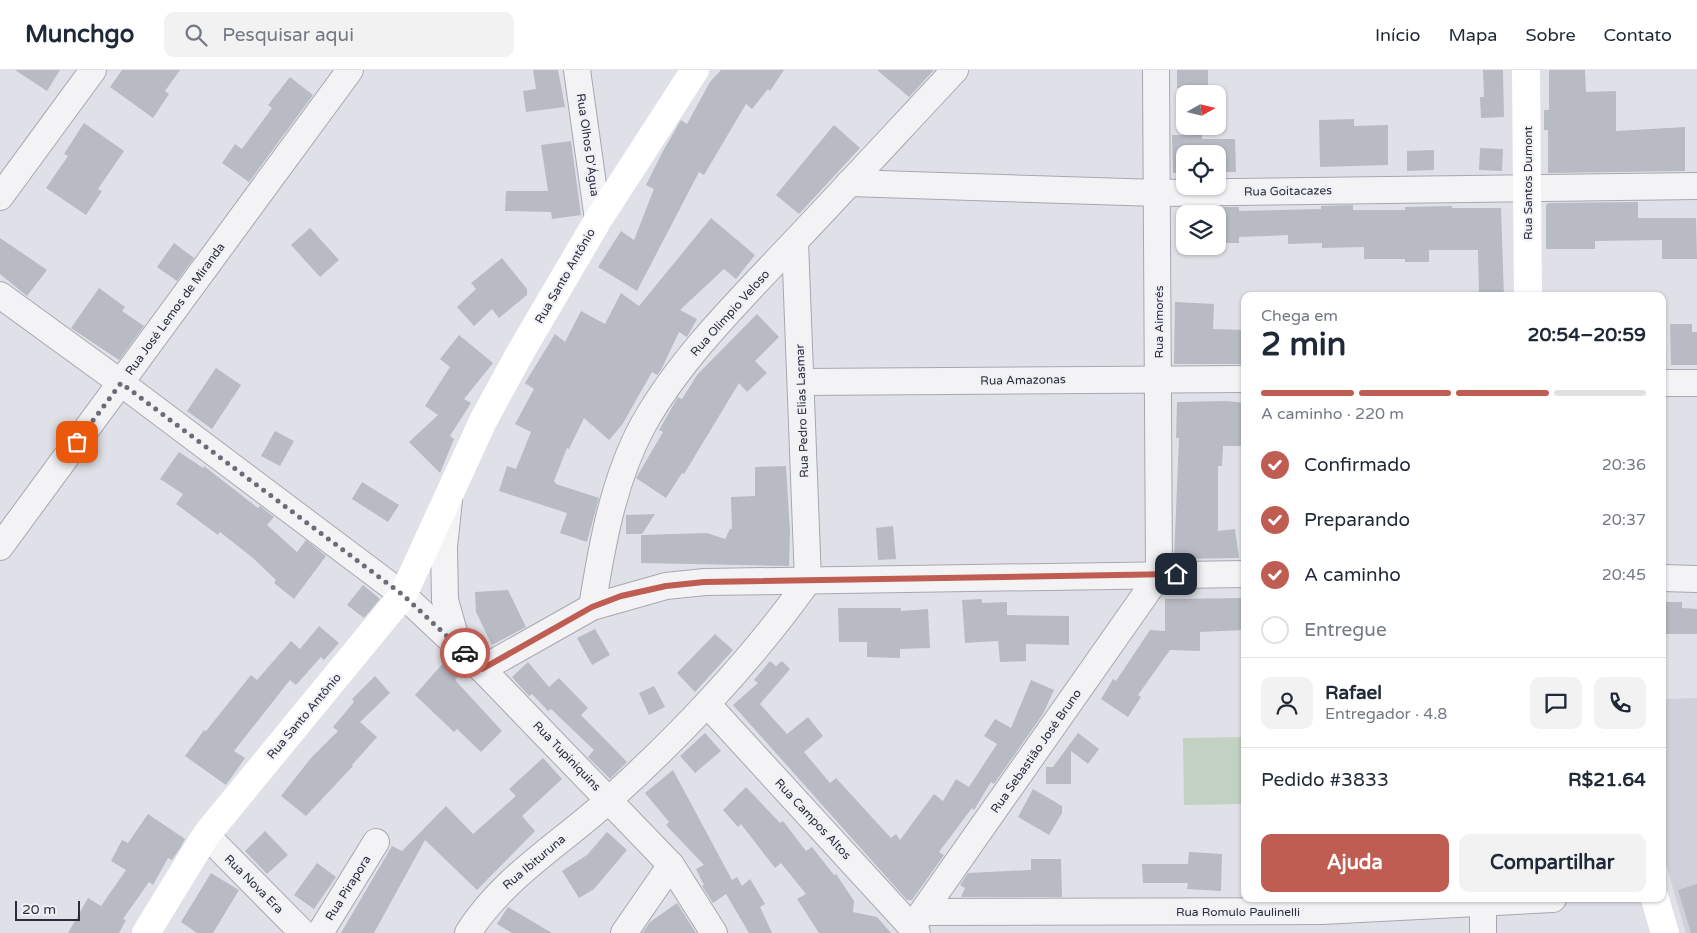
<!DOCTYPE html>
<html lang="pt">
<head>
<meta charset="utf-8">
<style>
  body { margin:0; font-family:"Varela Round",sans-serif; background:#f2f2f3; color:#1f2937; height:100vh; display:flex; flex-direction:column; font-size:19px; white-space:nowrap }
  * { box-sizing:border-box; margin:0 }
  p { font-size:16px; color:#747a83 }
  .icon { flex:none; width:28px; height:28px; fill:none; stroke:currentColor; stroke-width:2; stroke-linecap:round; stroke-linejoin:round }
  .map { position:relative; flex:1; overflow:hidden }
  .details { position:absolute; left:1241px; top:222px; width:425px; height:610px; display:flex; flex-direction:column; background:#fff; border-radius:10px; box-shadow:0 1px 4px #0004 }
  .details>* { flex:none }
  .needle { width:32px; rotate:82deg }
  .tools { position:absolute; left:1176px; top:15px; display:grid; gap:10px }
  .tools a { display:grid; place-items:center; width:50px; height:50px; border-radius:10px; background:#fff; box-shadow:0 1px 4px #0004; font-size:25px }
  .scale { position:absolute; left:15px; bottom:12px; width:65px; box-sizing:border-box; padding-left:5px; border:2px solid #2b2d3d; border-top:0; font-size:14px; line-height:18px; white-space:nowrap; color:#2b2d3d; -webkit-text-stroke:4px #f0f1f5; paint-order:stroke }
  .pin { position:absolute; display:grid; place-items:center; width:42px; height:42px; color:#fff; margin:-21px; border-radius:10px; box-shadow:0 2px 8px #0006 }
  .courier { position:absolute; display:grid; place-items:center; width:50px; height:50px; margin:-25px; border:4px solid #c05d52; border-radius:50%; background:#fff; color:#222; box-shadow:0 1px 6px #0007 }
  .head em { font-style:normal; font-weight:700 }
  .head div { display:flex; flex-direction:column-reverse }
  .head { display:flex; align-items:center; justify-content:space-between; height:85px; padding:0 20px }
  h1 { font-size:32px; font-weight:700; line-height:38px }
  .bar { display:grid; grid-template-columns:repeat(4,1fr); gap:8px 5px; align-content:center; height:60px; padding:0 20px }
  .bar i { height:6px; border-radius:4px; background:#e0e1e3 }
  .bar .active { background:#c05d52 }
  .bar p { grid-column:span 4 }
  .line { display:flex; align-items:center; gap:12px; padding:0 20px; border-top:1px solid #e0e1e3 }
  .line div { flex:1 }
  .round { display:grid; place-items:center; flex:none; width:52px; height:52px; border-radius:10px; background:#f2f2f3 }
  ol { padding:0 20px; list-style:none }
  li { display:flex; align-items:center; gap:15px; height:55px }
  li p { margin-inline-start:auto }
  li .icon { padding:5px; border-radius:50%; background:#c05d52; color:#fff; stroke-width:4 }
  li:last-child { color:#747a83 }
  li i { width:28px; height:28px; border:2px solid #e0e1e3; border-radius:50% }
  .button { display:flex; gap:10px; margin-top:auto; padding:10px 20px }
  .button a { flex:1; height:58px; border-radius:10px; background:#c05d52; color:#fff; font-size:20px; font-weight:700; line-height:58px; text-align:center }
  .button a+a { background:#f2f2f3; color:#1f2937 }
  header { display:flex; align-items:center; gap:30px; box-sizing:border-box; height:70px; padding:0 25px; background:#fff; border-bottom:1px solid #e0e1e3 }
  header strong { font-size:24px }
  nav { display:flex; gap:28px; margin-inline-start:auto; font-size:18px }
  .search { width:350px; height:45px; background:#f2f2f3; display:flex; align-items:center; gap:12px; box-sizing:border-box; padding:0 18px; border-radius:10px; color:#747a83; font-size:19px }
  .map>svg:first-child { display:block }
  .built { fill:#cfd0d9 }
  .green { fill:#c2d1c2 }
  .building { fill:#b8bac4 }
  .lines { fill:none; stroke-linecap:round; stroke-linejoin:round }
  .street-casing { stroke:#a6a7b1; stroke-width:28 }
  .street { stroke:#f3f3f6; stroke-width:26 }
  .secondary { stroke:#fff; stroke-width:28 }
  .done { stroke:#6a6c79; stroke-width:5; stroke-dasharray:0 9 }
  .route { stroke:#c05d52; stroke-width:6 }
  .labels { text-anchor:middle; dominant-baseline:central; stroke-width:4; stroke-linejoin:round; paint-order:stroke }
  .street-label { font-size:12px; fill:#2b2d3d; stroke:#f0f1f5 }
</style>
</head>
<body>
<header>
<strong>Munchgo</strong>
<div class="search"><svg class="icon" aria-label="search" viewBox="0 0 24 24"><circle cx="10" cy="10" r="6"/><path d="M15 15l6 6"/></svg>Pesquisar aqui</div>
<nav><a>Início</a><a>Mapa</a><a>Sobre</a><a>Contato</a></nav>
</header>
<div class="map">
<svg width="1697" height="863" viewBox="0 0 1697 863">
  <rect width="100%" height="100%" fill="#e0e1e8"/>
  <!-- built -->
  <polygon class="built" points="1697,628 1697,863 1686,863 1663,784 1662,629"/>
  <!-- green -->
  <polygon class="green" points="1245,667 1245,734 1184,735 1183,668"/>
  <!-- building -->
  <g class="building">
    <polygon points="15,0 60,0 47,21"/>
    <polygon points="122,0 180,0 165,21 169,24 153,48 110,17"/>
    <polygon points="533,0 558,0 565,37 526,42 523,21 536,19"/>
    <polygon points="721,0 784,0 770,21 768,19 752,39 746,34 704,105 699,102 637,221 598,197 621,161 634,170 654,119 646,115 663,81 681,50 687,54 710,12"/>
    <polygon points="877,0 934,0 909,27"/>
    <rect x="1177" y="0" width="31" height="18"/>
    <polygon points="1483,0 1503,0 1504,47 1481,48 1480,27 1484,27"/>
    <polygon points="1549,0 1585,0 1586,22 1616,21 1616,61 1685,57 1685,101 1548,103 1548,60 1544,60 1544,40 1549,40"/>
    <polygon points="290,7 313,25 249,112 222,93 235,74 242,79 272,38 268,35"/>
    <polygon points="1354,49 1354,56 1388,55 1388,95 1320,97 1319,50"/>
    <polygon points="84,53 124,81 98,119 102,121 86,145 46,118 68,86 64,84"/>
    <polygon points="834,55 860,78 799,144 776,125"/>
    <polygon points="1172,65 1202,65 1202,69 1235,69 1236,102 1218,102 1218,84 1185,84 1185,103 1173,103"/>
    <polygon points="571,71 581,145 552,149 551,142 505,141 506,121 548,121 541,75"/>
    <polygon points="1480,78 1503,79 1502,101 1479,100"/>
    <polygon points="1434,80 1434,100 1407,101 1407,81"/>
    <polygon points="1638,132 1638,148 1696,148 1697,189 1662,189 1662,170 1595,171 1595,179 1546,179 1546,135 1548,133"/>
    <polygon points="1353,135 1353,140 1405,140 1405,137 1452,136 1452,138 1501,138 1504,226 1479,226 1478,180 1429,180 1429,192 1405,192 1405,189 1364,189 1364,177 1322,178 1322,173 1288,174 1288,165 1239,167 1239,173 1223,173 1223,137 1239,137 1239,141 1321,139 1321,136"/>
    <polygon points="711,148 755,185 736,209 724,199 680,240 697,249 687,267 679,262 661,300 657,305 652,302 622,355 609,370 584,348 569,379 567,378 554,411 556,414 599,428 587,472 560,463 567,443 499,421 507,396 516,399 531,362 515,354 534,319 525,313 555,264 565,272 581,241 605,254 621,223 639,236"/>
    <polygon points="310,158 339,190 320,207 291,175"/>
    <polygon points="0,168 47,200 27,226 0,204"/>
    <polygon points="174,173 194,188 177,211 157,197"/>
    <polygon points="502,188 527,219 527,225 499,248 492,239 474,256 457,237 476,219 471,213"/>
    <polygon points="99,218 125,237 122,241 144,256 119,290 71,258"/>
    <polygon points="1175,232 1214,234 1213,259 1245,260 1245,294 1174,294"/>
    <polygon points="757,244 779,267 755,291 767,303 747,322 739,313 684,404 682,403 666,428 636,408 663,362 659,360 678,327 682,329 697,305"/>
    <polygon points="1670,254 1692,254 1692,262 1697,262 1697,295 1671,295"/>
    <polygon points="459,265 493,293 464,329 471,333 450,366 454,369 440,403 409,372 438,345 425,336 450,297 440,289"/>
    <polygon points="216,298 241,315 212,359 187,341"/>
    <polygon points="1227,331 1245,333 1245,376 1223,376 1222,396 1218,396 1218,461 1235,459 1239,488 1174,489 1179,368 1176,368 1177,332"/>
    <polygon points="275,361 294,371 280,396 261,386"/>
    <polygon points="179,382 203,398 204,396 258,438 260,436 274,447 267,455 297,482 306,470 326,486 294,529 274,513 276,510 253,488 220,462 218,465 176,434 183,424 160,409"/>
    <polygon points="786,396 790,462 789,496 641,493 641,465 707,463 725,469 730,459 732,459 731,427 755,426 755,397"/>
    <polygon points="362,412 399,435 388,452 352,429"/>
    <polygon points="655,444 642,464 626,464 626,445"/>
    <polygon points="893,456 896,489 878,490 876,458"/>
    <polygon points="363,515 380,529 364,548 347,535"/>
    <polygon points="508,520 526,557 492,575 476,542 475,522"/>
    <polygon points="1245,528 1245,560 1200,562 1200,581 1170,580 1138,625 1141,627 1128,647 1101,629 1113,609 1116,611 1150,560 1165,561 1165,529"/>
    <polygon points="982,529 982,533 1007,532 1007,545 1069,546 1069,575 1026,574 1026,591 1000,592 998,571 965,573 962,530"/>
    <polygon points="1662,532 1682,532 1682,538 1697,539 1697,564 1662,564"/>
    <polygon points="838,538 901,538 901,541 928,539 930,578 900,579 900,588 867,587 867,572 839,572"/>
    <polygon points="319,556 339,573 324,590 321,587 296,615 290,610 234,681 245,688 226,715 185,686 204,660 206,661 251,605 257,610 291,571 300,579"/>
    <polygon points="595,559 610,585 592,595 577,568"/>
    <polygon points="715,564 733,580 695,622 677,603"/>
    <polygon points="445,591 460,604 455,610 502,661 481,682 457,659 454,662 415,625"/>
    <polygon points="770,591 776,596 782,591 790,599 760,634 787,664 808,647 823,666 804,682 830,713 836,708 891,768 896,764 900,770 934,724 943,731 956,709 969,717 997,674 984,666 995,649 1011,658 1031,610 1054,620 1043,644 994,714 991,712 974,740 972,738 939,782 944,785 912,830 907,830 733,635 758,613 754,610"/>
    <polygon points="528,592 549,617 559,608 588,638 581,645 627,692 610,709 588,687 594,680 551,639 548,641 532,624 529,626 512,607"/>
    <polygon points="375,606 390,623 360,652 377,667 352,695 353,696 306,746 281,726 311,688 338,661 333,657 354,632 352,629"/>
    <polygon points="654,616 665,637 649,645 639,623"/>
    <polygon points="705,663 721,681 695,703 680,686"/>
    <polygon points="1078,663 1099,679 1088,694 1071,681 1071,714 1046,714 1046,697 1053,697"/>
    <polygon points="543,688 562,709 522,746 535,761 477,820 425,770 374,863 341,863 392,776 402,781 446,736 473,764 516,726 509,719"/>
    <polygon points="673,700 732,810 737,807 742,816 750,809 765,834 760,837 772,863 749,863 726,824 713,833 702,816 704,815 696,799 704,795 666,755 669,752 645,723"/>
    <polygon points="746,717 780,753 783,751 806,781 812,777 834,805 836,804 854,831 853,842 877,847 891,863 819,863 797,829 806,824 781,793 775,798 741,754 738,757 723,740"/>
    <polygon points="1033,719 1062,736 1062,743 1049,765 1018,747"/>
    <polygon points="148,744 185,769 180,778 172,790 168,788 153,815 149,812 123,849 126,850 119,863 68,863 88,828 101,836 126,800 111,791 122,770 128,773"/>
    <polygon points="265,761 288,785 267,804 245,781"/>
    <polygon points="607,762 627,780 594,819 579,828 562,801 587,785"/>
    <polygon points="1189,782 1222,784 1221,821 1187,819 1188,813 1143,813 1142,794 1188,794"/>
    <polygon points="1031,789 1061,789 1062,827 961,827 965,818 960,815 968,803 1031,800"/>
    <polygon points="317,793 336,807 314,839 294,825"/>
    <polygon points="211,803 239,820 213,863 197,863 181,852"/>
    <polygon points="1697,814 1697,863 1691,863 1678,820"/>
    <polygon points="677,833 696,863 642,863 650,852"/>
    <polygon points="508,837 552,863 512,863 497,854"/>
  </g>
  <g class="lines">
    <defs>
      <g id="street">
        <polyline points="577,0 598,150"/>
        <polyline points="849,113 1158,123 1697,116"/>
        <polyline points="0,127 93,0"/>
        <polyline points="795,172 808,511"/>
        <polyline points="0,225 121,313 403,525 482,599 671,795 714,863"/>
        <polyline points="802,312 1245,309"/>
        <polyline points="1662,313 1697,313"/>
        <polyline points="449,430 444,477 445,530 458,576"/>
        <polyline points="0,477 350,0"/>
        <polyline points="1662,508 1697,509"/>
        <path d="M592 537C602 475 613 411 643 355 679 291 732 238 782 185 840 124 897 62 955 0"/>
        <polyline points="482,599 592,537 666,516 705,512 1245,504"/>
        <polyline points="708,635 917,863"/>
        <polyline points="206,765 303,863"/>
        <polyline points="1483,829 1483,863"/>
        <polyline points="923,842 1322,841 1553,829"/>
        <polyline points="912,857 1159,505 1156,0"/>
        <polyline points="320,863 376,772"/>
        <path d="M468 863C503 807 562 773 610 729 683 663 751 591 808 511"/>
        <polyline points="624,863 671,795"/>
      </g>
    </defs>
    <!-- street casing -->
    <use href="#street" class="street-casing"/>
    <!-- street -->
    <use href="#street" class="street"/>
    <!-- secondary -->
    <g class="secondary">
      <polyline points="1526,0 1528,226"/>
      <polyline points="1655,829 1665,863"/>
      <polyline points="146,863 206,765 403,525 483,351 520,283 598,150 695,0"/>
    </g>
  </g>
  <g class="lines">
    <!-- done -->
    <polyline class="done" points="77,372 121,313 403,525 465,583"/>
    <!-- route -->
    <polyline class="route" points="465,583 482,599 592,537 621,526 666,516 704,512 1176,504"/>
  </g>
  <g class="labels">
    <!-- street labels -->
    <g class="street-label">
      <text transform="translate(588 75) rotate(82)">Rua Olhos D'Água</text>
      <text transform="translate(1528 113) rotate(-90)">Rua Santos Dumont</text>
      <text transform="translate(1288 121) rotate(-1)">Rua Goitacazes</text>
      <text transform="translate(565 206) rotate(-60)">Rua Santo Antônio</text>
      <text transform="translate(175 239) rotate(-54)">Rua José Lemos de Miranda</text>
      <text transform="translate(730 243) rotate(-48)">Rua Olímpio Veloso</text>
      <text transform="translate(1159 252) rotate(-90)">Rua Aimorés</text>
      <text transform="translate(1023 310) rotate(-1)">Rua Amazonas</text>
      <text transform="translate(802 341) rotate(-92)">Rua Pedro Elias Lasmar</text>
      <text transform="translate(304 646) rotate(-50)">Rua Santo Antônio</text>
      <text transform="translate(1036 681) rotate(-55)">Rua Sebastião José Bruno</text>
      <text transform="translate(567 686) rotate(46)">Rua Tupiniquins</text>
      <text transform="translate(813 749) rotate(47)">Rua Campos Altos</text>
      <text transform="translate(534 792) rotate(-40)">Rua Ibituruna</text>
      <text transform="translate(254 814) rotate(45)">Rua Nova Era</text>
      <text transform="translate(348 818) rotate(-58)">Rua Pirapora</text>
      <text x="1238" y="842">Rua Romulo Paulinelli</text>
    </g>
  </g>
</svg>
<div class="tools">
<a><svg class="needle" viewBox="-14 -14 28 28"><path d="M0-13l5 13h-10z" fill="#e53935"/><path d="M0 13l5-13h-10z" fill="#747a83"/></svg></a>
<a><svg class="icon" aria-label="locate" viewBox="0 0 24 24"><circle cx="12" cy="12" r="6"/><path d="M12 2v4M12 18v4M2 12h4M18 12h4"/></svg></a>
<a><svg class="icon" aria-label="layers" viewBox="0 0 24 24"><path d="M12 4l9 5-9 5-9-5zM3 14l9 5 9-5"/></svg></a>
</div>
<div class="scale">20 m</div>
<div class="pin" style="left:77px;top:372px;background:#ea580c"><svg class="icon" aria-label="bag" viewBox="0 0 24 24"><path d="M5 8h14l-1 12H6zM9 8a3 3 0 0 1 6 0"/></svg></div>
<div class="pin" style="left:1176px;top:504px;background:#1f2937"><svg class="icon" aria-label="home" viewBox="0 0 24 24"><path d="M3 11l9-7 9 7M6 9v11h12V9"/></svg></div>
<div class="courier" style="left:465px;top:583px"><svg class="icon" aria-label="car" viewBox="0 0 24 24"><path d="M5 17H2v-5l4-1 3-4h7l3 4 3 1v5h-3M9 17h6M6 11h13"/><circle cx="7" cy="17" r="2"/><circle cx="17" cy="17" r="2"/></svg></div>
<section class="details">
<div class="head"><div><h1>2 min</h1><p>Chega em</p></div><em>20:54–20:59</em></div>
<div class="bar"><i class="active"></i><i class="active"></i><i class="active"></i><i></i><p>A caminho · 220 m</p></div>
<ol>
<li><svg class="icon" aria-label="check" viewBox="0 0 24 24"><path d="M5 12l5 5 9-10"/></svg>Confirmado<p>20:36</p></li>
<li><svg class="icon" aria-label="check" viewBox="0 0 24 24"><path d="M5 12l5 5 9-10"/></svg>Preparando<p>20:37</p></li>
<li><svg class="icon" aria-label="check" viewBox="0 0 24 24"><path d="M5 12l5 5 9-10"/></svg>A caminho<p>20:45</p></li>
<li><i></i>Entregue</li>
</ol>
<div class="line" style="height:90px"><a class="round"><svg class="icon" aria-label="person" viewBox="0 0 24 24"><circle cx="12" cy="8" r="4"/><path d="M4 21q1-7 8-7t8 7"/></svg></a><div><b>Rafael</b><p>Entregador · 4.8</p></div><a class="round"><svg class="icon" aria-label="chat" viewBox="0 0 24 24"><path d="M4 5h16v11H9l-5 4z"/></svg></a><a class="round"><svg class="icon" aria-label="phone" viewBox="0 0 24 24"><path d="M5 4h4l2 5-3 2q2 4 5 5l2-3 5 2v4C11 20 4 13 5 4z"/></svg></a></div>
<div class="line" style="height:65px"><div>Pedido #3833</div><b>R$21.64</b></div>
<div class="button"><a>Ajuda</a><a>Compartilhar</a></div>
</section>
</div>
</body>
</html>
